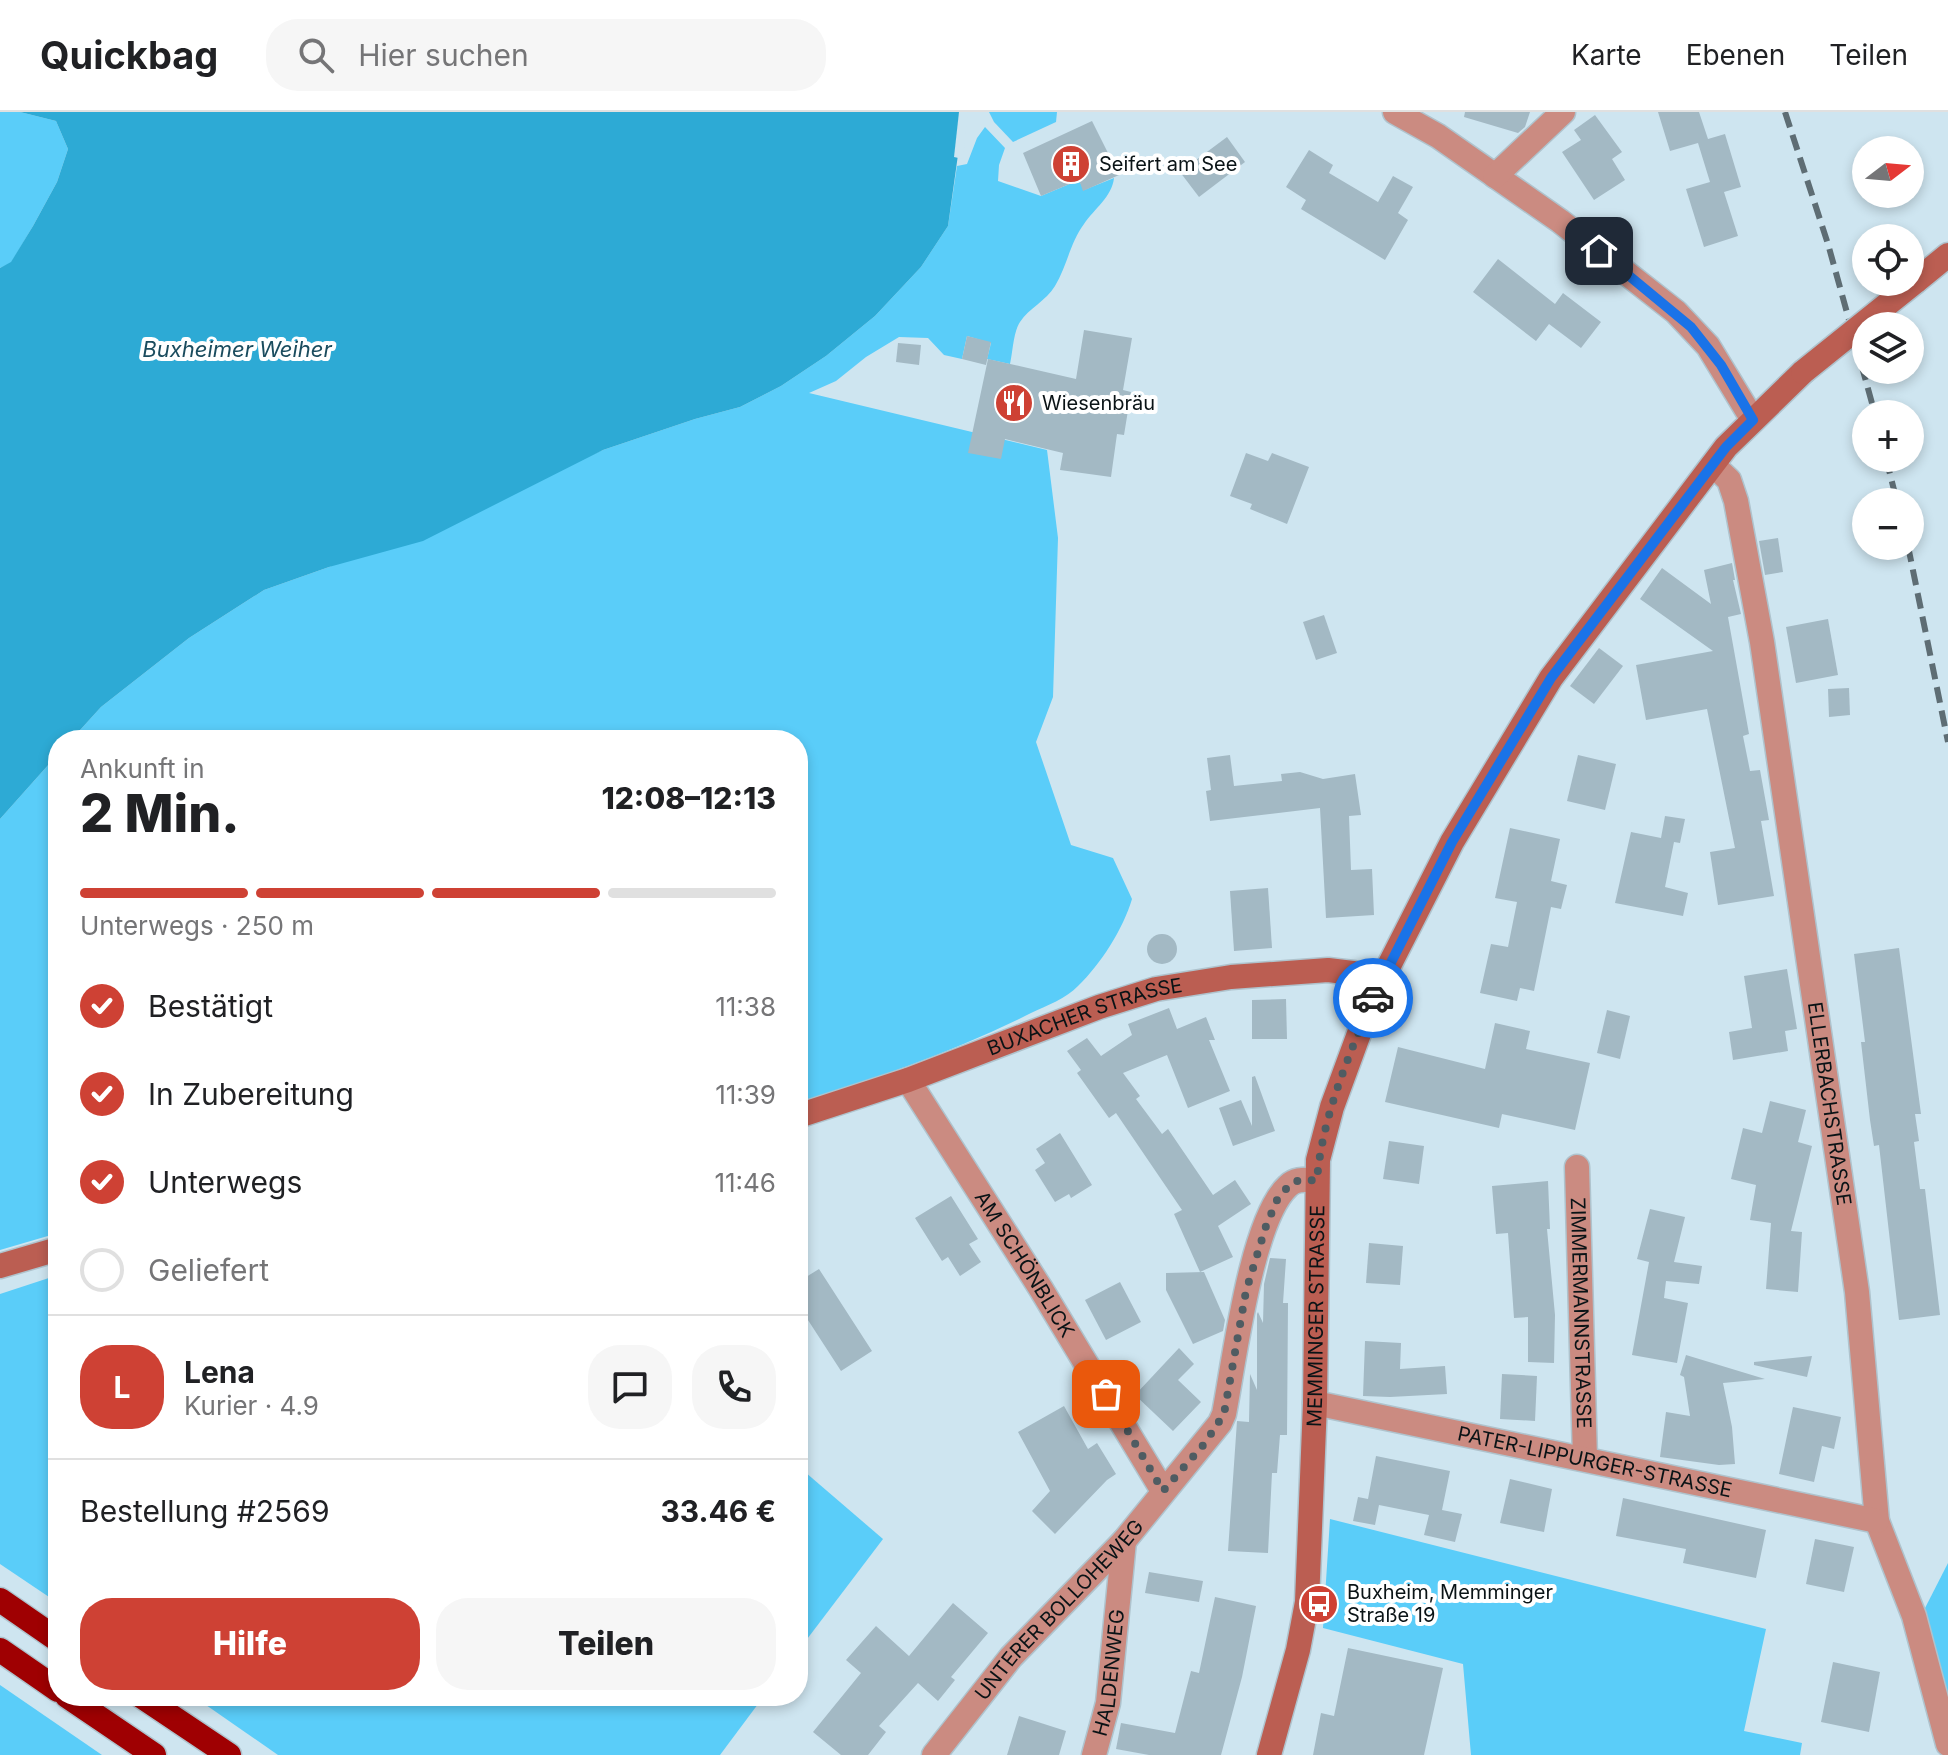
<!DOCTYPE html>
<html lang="de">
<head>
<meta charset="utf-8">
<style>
  body { margin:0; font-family:Inter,sans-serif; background:#f6f6f6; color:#202124; height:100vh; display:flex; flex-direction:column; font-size:30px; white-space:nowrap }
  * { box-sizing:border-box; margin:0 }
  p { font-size:26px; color:#757577 }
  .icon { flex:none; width:44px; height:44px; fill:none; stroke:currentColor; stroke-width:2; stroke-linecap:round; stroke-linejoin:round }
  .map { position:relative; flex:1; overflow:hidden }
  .details { position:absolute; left:48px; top:618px; width:760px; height:976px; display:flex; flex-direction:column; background:#fff; border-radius:32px; box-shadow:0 4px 12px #0003 }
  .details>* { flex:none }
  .needle { width:52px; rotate:74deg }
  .fabs { position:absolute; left:1852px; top:24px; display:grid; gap:16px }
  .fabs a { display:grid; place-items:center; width:72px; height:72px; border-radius:50%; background:#fff; box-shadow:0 4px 12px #0003; font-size:40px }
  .pin { position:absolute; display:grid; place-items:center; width:68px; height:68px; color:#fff; margin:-34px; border-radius:16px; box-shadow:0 4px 12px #0006 }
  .courier { position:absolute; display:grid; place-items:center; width:80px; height:80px; margin:-40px; border:6px solid #1a73e8; border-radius:50%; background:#fff; color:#222; box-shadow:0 2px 10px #0007 }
  .summary em { font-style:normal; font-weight:800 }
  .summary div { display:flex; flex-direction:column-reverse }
  .summary { display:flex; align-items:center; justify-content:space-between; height:136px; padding:0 32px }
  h1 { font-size:52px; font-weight:800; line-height:60px }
  .bar { display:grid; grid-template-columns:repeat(4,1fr); gap:12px 8px; align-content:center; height:96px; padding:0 32px }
  .bar i { height:10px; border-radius:6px; background:#e0e0e0 }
  .bar .on { background:#ce4134 }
  .bar p { grid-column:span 4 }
  .line { display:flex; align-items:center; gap:20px; padding:0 32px; border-top:2px solid #e0e0e0 }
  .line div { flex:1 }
  .round { display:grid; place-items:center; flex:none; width:84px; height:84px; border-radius:32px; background:#f6f6f6 }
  ol { padding:0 32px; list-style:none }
  li { display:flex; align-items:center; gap:24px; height:88px }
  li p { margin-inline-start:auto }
  li .icon { padding:8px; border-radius:50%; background:#ce4134; color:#fff; stroke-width:4 }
  li:last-child { color:#757577 }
  li i { width:44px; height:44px; border:4px solid #e0e0e0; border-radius:50% }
  .button { display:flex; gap:16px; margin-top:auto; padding:16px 32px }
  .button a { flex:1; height:92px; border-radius:32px; background:#ce4134; color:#fff; font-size:32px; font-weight:800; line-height:92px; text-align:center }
  .button a+a { background:#f6f6f6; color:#202124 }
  header { display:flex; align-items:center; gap:48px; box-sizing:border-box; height:112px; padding:0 40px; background:#fff; border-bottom:2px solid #e0e0e0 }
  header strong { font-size:38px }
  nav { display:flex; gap:44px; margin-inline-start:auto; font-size:28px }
  .search { width:560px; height:72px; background:#f6f6f6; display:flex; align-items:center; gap:20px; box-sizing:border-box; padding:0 28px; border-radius:32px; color:#757577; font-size:30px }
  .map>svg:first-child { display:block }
  .green { fill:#5acdf9 }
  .water { fill:#2daad5 }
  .pier { fill:#cee5f0 }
  .building { fill:#a3b9c4 }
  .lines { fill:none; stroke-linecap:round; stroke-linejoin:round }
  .street-casing { stroke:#afc3cd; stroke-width:27 }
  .secondary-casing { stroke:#afc3cd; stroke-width:27 }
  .highway-casing { stroke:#afc3cd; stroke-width:27 }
  .street { stroke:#cb8b81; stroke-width:24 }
  .secondary { stroke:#bb5e52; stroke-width:24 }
  .highway { stroke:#9f0002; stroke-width:24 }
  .rail { stroke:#5e6d74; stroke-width:6; stroke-dasharray:16 8; stroke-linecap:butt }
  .secondary-bridge-casing { stroke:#afc3cd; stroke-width:27; stroke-linecap:butt }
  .secondary-bridge { stroke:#bb5e52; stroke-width:24 }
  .done { stroke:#4f5c62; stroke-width:8; stroke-dasharray:0 14.4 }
  .route { stroke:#1a73e8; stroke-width:10 }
  .labels { text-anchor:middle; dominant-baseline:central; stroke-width:8; stroke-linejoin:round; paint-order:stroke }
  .poi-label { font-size:20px; fill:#0a1316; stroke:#fff; text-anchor:start }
  .street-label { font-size:20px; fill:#0a1316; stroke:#fff }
  .water-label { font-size:22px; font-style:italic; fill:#1b4c5e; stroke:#fff }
</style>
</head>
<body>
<header>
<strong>Quickbag</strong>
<div class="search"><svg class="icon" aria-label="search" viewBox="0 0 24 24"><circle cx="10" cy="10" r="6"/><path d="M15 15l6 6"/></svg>Hier suchen</div>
<nav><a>Karte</a><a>Ebenen</a><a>Teilen</a></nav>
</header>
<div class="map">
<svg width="1948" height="1643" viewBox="0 0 1948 1643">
  <rect width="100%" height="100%" fill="#cee5f0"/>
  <!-- green -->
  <g class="green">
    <polygon points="0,0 20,0 56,9 68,37 57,70 33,114 11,151 0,156"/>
    <polygon points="989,0 1057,0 1056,10 1013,30 994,10"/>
    <path d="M985 15 1005 36 999 53 998 69 1041 84 1079 68 1084 78 1114 66C1112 85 1094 97 1084 112 1070 131 1067 154 1055 174 1046 189 1029 196 1020 210 1013 221 1013 239 1010 252L987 247 991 231 967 224 962 247 944 243 928 226 899 225 866 245 836 269 809 281 1047 338 1058 426 1053 585 1036 630 1071 733 1113 746 1132 787C1123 817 1101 852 1078 874 1067 886 1046 894 1031 901 956 939 877 966 798 991V628H71L101 595 189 526 264 478 329 455 603 338 695 307 740 295 781 274 826 244 875 204 921 155 948 114 957 54 967 52 977 26Z"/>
    <polygon points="58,642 58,1121 0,1138 0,707"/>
    <polygon points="58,1163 58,1491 0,1452 0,1182"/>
    <polygon points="798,1354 883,1427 798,1539"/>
    <polygon points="1330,1407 1766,1517 1744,1619 1802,1631 1800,1643 1471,1643 1463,1552 1323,1516"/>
    <polygon points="1948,1451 1948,1594 1923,1500"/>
    <polygon points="0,1573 102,1643 0,1643"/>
    <polygon points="193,1584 764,1584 720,1643 278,1643"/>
  </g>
  <!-- water -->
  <polygon class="water" points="20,0 964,0 948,114 921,155 875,204 826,244 781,274 740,295 695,307 603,338 423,429 329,455 264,478 189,526 101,595 71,628 58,628 58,642 0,707 0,156 11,150 33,114 57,70 68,37 56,9"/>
  <!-- pier -->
  <polygon class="pier" points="959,0 968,0 963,47 954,45"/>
  <!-- building -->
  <g class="building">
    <polygon points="1465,0 1530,0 1525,15 1518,21 1464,5"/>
    <polygon points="1658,0 1699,0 1708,27 1725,22 1741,75 1724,80 1738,124 1704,135 1686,77 1710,70 1698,31 1670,39"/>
    <polygon points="1595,3 1622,40 1612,47 1625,68 1594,88 1562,40 1581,28 1574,18"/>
    <polygon points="1092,9 1119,63 1083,79 1079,68 1041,84 1023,41"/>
    <polygon points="1227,25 1245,50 1199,85 1180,60"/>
    <polygon points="1309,38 1333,53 1329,61 1378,90 1393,64 1413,75 1398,101 1408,108 1385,148 1301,97 1306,88 1286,75"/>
    <polygon points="1498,147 1555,192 1563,181 1601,210 1581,236 1549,212 1536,229 1473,180"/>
    <polygon points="1084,218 1132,226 1123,278 1131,280 1124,323 1117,322 1111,365 1060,358 1063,341 1005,327 1001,347 968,341 988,247 1076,267"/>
    <polygon points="967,224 991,230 986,253 962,247"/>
    <polygon points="898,231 921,233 919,253 896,250"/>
    <polygon points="1246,341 1268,349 1272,341 1309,355 1287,412 1250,397 1252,392 1230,384"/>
    <polygon points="1778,426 1783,460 1765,463 1759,429"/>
    <polygon points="1732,451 1735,468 1733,468 1741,502 1728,505 1749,622 1743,624 1750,659 1760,658 1769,708 1761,709 1774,784 1718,793 1710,740 1735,736 1707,597 1646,608 1636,553 1713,539 1640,487 1662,456 1711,492 1704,458"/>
    <polygon points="1324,503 1337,541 1316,548 1303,510"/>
    <polygon points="1828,507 1838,563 1796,571 1786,515"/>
    <polygon points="1599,536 1623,554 1594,592 1570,574"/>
    <polygon points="1849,576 1850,603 1829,605 1828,577"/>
    <polygon points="1230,643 1234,674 1282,669 1281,662 1300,660 1323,667 1355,662 1361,703 1349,704 1351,758 1372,757 1374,803 1326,806 1320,696 1210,709 1206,679 1211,678 1207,646"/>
    <polygon points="1578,643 1616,652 1605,698 1567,689"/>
    <polygon points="1665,704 1685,707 1680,731 1674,730 1665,775 1688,781 1683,804 1615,791 1631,720 1661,726"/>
    <polygon points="1510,716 1560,727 1551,769 1567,773 1561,797 1551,795 1534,879 1520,876 1517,889 1480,881 1491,832 1508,835 1517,790 1495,786"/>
    <polygon points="1268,776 1272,836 1234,839 1230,779"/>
    <circle cx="1162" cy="837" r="15"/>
    <polygon points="1899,836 1921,1002 1915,1002 1919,1029 1914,1030 1920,1077 1925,1077 1940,1203 1899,1208 1879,1033 1874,1034 1870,1008 1861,930 1865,930 1854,842"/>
    <polygon points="1787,857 1797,917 1785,919 1788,939 1733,948 1729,920 1752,916 1744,864"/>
    <polygon points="1286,887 1287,927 1252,927 1252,888"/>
    <polygon points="1169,896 1177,917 1206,905 1215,928 1209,928 1230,979 1188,996 1167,943 1123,961 1140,984 1136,987 1162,1022 1168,1017 1213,1083 1235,1068 1251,1092 1218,1114 1233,1145 1200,1160 1174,1102 1182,1098 1116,1001 1109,1006 1077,961 1081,958 1067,939 1087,926 1101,944 1132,923 1128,912"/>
    <polygon points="1607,898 1630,904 1620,947 1597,941"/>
    <polygon points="1495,911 1530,919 1526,937 1590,951 1575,1018 1502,1002 1499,1016 1385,990 1398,935 1485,957"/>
    <polygon points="1255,964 1275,1019 1233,1034 1219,996 1241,988 1252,1014 1252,965"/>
    <polygon points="1770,989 1806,998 1798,1030 1812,1034 1791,1119 1802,1120 1798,1180 1766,1177 1771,1111 1750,1108 1756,1073 1731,1067 1743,1016 1762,1021"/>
    <polygon points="1060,1021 1092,1073 1071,1086 1069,1082 1055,1090 1035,1058 1045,1051 1036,1037"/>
    <polygon points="1389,1029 1424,1034 1419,1072 1383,1067"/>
    <polygon points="1548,1069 1550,1117 1547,1117 1555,1203 1554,1251 1528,1250 1528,1205 1514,1206 1508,1121 1496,1122 1492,1074"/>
    <polygon points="951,1084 978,1127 969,1132 981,1150 960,1164 948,1145 942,1149 915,1106"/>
    <polygon points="1650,1097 1685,1105 1674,1150 1702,1154 1699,1172 1666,1169 1664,1186 1688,1191 1677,1251 1632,1243 1649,1150 1637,1147"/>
    <polygon points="1369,1131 1403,1134 1400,1173 1366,1171"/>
    <polygon points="1270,1146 1286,1147 1283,1191 1288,1191 1287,1323 1280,1323 1277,1361 1272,1361 1268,1441 1228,1439 1237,1309 1249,1310 1250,1262 1257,1278 1257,1202 1258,1200 1263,1211 1264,1172"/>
    <polygon points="819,1157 872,1239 841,1259 806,1205 798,1210 798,1170"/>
    <polygon points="1204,1160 1225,1208 1223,1219 1193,1232 1166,1178 1166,1161"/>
    <polygon points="1120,1170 1141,1210 1106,1228 1085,1188"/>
    <polygon points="1365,1229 1401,1231 1400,1257 1445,1254 1447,1282 1390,1285 1363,1284"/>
    <polygon points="1179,1236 1194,1252 1178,1268 1201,1290 1173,1319 1135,1283"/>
    <polygon points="1686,1243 1765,1267 1723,1271 1732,1315 1735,1352 1719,1353 1660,1345 1666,1300 1690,1304 1684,1265 1680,1263"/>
    <polygon points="1812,1244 1807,1265 1754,1253 1754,1250"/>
    <polygon points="1502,1262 1537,1264 1535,1309 1500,1307"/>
    <polygon points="1064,1294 1088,1337 1097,1331 1116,1362 1107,1368 1055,1422 1032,1399 1050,1379 1018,1320"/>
    <polygon points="1793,1295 1841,1305 1834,1337 1822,1334 1814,1370 1779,1362"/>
    <polygon points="1376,1344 1450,1359 1442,1398 1462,1402 1455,1430 1424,1423 1429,1403 1379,1393 1375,1413 1353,1409 1358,1385 1368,1387"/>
    <polygon points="1510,1367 1552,1377 1544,1420 1500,1411"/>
    <polygon points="1623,1386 1766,1418 1756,1466 1683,1451 1686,1437 1616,1424"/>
    <polygon points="1815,1427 1854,1435 1844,1480 1806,1472"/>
    <polygon points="1149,1460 1203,1469 1199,1490 1145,1481"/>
    <polygon points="1215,1485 1256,1494 1242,1565 1221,1643 1149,1643 1116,1637 1121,1611 1175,1621 1191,1559 1199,1561"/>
    <polygon points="953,1491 988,1521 951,1565 955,1568 938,1589 918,1571 879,1614 886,1620 868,1643 841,1643 813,1620 861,1561 846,1548 876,1514 909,1544"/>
    <polygon points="1348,1536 1443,1556 1424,1643 1313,1643 1321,1601 1334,1604"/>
    <polygon points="1833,1550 1880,1560 1869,1620 1821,1610"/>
    <polygon points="1019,1604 1066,1619 1059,1643 1007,1643"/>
  </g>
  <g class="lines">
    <defs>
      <g id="street">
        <polyline points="1395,0 1438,24 1560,109 1676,200 1708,234 1753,308"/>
        <polyline points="1495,64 1563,0"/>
        <path id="s1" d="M1713 353 1729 368 1736 389 1762 530 1857 1180 1877 1409 1914 1504 1948 1632"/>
        <path id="s2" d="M908 968 1041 1177 1163 1379"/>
        <path id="s3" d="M1577 1055 1585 1347"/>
        <path id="s4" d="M1315 1291 1877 1409"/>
        <path id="s5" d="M934 1643 1011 1545 1124 1429 1220 1311 1224 1302C1234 1251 1251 1108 1288 1074 1296 1066 1306 1068 1317 1068"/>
        <path id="s6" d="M1094 1643 1108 1591 1124 1429"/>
      </g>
      <g id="secondary">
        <polyline points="1915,170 1948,143"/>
        <path id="s7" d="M798 1004 908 968 1099 895 1156 877 1231 865 1328 858 1353 861 1379 872"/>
        <polyline points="0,1154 58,1137"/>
        <path id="s8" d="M1269 1643 1298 1538 1307 1490 1315 1291 1318 1048 1332 995 1371 889 1452 730 1551 566 1726 335 1803 260"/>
      </g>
      <g id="highway">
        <polyline points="0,1488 58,1528"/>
        <polyline points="0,1538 58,1578"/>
        <polyline points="67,1584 154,1643"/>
        <polyline points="141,1584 229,1643"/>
      </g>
    </defs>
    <!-- street casing -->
    <use href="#street" class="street-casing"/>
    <!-- secondary casing -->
    <use href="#secondary" class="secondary-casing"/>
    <!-- highway casing -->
    <use href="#highway" class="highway-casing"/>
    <!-- street -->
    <use href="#street" class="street"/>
    <!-- secondary -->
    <use href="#secondary" class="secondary"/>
    <!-- highway -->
    <use href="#highway" class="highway"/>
    <!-- rail -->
    <g class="rail">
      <polyline points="1785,0 1828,132 1875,302"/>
      <polyline points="1886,346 1897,390"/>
      <polyline points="1908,434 1948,630"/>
    </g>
    <defs>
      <polyline id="secondary-bridge" points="1803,260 1915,170"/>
    </defs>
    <!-- secondary-bridge casing -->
    <use href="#secondary-bridge" class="secondary-bridge-casing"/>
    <!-- secondary-bridge -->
    <use href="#secondary-bridge" class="secondary-bridge"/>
  </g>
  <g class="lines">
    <!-- done -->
    <path class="done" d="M1106 1282 1163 1379 1205 1331 1224 1302 1246 1179 1266 1114 1277 1088 1290 1072 1296 1069 1317 1068C1322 1005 1349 943 1373 886"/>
    <!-- route -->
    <polyline class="route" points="1373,886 1452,730 1551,566 1726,335 1753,308 1721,253 1691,215 1599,139"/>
  </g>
  <!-- icons -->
  <defs>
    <symbol id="building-disc" viewBox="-11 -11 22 22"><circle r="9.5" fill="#ce4134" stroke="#fff"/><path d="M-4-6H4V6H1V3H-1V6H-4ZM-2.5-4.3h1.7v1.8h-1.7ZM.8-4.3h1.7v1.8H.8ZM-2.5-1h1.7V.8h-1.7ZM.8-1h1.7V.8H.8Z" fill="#fff"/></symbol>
    <symbol id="restaurant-disc" viewBox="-11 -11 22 22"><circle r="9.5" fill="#ce4134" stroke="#fff"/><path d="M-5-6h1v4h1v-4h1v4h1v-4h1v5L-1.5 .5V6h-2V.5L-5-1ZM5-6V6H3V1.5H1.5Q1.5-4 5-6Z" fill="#fff"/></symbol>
    <symbol id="bus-disc" viewBox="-11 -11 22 22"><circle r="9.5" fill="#ce4134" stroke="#fff"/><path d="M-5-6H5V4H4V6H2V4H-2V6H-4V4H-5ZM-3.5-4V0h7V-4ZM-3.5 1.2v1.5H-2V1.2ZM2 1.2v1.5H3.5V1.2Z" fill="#fff"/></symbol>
  </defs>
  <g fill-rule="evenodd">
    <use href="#building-disc" x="1049" y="30" width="44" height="44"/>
    <use href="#restaurant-disc" x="992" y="269" width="44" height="44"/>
    <use href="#bus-disc" x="1297" y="1470" width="44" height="44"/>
  </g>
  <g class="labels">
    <!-- poi labels -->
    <g class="poi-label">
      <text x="1099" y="52">Seifert am See</text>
      <text x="1042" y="291">Wiesenbräu</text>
      <text x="1347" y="1480">Buxheim, Memminger<tspan x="1347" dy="23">Straße 19</tspan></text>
    </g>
    <!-- street labels -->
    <g class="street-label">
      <text stroke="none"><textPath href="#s7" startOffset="304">BUXACHER STRASSE</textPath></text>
      <text stroke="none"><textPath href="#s1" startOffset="654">ELLERBACHSTRASSE</textPath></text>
      <text stroke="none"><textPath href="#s2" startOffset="218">AM SCHÖNBLICK</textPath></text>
      <text stroke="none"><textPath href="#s3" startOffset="146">ZIMMERMANNSTRASSE</textPath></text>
      <text stroke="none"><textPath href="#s8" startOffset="444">MEMMINGER STRASSE</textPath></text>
      <text stroke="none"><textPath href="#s4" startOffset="286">PATER-LIPPURGER-STRASSE</textPath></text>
      <text stroke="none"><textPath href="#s5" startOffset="192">UNTERER BOLLOHEWEG</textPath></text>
      <text stroke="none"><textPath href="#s6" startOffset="84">HALDENWEG</textPath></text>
    </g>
    <!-- water labels -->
    <g class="water-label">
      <text x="237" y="237">Buxheimer Weiher</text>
    </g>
  </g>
</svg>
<div class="fabs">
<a><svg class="needle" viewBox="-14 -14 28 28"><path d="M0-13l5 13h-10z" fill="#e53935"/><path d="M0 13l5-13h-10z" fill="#757577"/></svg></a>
<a><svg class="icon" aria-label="locate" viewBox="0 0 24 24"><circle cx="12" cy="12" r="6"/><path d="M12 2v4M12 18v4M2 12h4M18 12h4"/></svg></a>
<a><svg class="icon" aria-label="layers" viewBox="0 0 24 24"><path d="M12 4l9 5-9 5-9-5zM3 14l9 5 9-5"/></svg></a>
<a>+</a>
<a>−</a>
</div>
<div class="pin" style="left:1106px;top:1282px;background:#ea580c"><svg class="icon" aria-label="bag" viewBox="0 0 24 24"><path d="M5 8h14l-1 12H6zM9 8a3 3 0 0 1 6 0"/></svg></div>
<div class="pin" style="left:1599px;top:139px;background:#1f2937"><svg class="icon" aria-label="home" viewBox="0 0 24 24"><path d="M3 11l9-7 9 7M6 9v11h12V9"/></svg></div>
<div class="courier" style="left:1373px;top:886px"><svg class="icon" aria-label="car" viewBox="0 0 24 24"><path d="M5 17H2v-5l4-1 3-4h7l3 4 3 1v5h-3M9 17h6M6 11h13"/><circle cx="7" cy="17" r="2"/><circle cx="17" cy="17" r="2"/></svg></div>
<section class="details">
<div class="summary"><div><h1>2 Min.</h1><p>Ankunft in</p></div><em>12:08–12:13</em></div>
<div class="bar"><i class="on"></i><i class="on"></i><i class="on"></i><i></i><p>Unterwegs · 250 m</p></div>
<ol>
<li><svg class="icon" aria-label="check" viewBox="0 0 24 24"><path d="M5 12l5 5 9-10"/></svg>Bestätigt<p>11:38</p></li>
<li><svg class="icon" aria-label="check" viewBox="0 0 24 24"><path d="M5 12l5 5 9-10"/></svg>In Zubereitung<p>11:39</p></li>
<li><svg class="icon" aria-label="check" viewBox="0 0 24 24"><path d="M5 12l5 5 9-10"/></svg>Unterwegs<p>11:46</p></li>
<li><i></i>Geliefert</li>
</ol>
<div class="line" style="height:144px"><b class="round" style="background:#ce4134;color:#fff">L</b><div><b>Lena</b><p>Kurier · 4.9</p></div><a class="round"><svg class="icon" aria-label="chat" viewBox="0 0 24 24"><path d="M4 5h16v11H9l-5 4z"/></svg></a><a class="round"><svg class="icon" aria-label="phone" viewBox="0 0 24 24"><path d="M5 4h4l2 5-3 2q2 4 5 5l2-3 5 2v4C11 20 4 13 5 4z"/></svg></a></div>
<div class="line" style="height:104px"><div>Bestellung #2569</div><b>33.46 €</b></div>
<div class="button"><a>Hilfe</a><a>Teilen</a></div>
</section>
</div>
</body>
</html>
